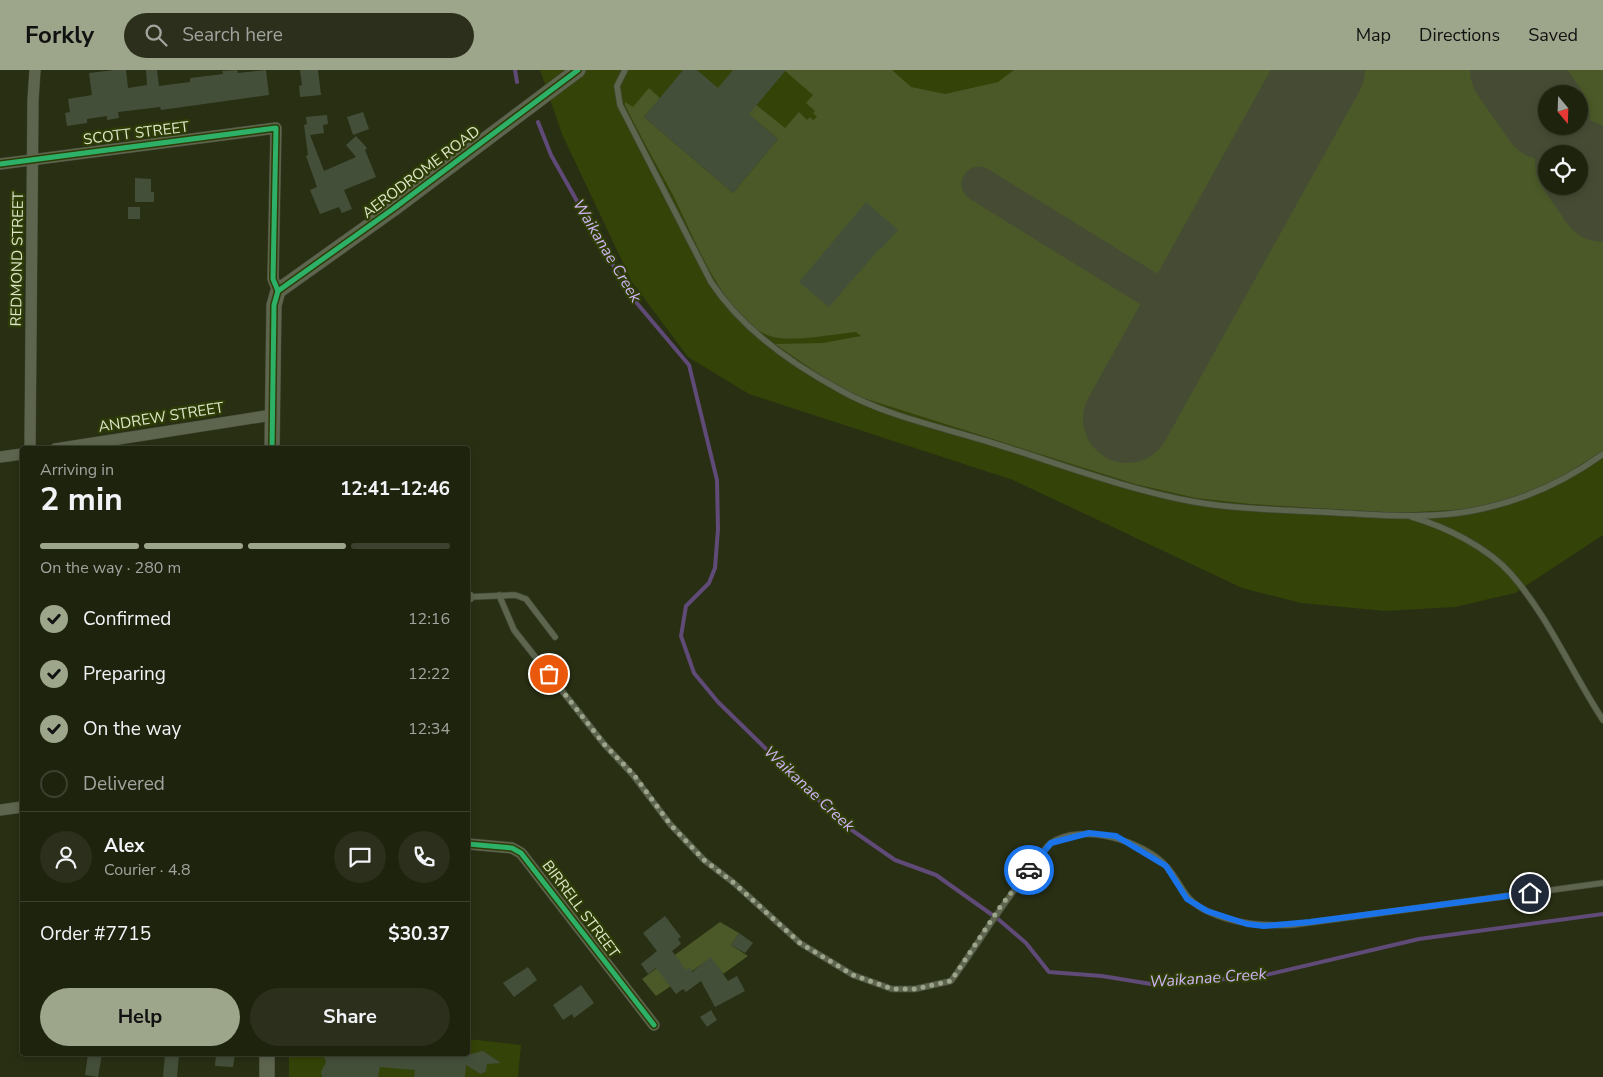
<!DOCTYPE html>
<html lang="en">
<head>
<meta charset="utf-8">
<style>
  body { margin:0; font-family:"Nunito Sans",sans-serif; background:#2b2f1c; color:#f1f3f6; height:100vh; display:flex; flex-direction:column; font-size:19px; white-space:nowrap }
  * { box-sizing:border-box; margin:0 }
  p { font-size:16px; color:#a1a49e }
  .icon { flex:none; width:28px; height:28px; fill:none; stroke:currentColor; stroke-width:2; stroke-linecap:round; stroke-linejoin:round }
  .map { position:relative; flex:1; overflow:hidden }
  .side { position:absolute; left:20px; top:376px; width:450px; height:610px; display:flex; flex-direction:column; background:#1e230e; border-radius:5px; box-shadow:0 2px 8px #0003,0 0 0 1px #3c402e }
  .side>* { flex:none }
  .needle { width:32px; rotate:161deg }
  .buttons { position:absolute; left:1538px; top:15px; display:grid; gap:10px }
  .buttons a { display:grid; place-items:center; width:50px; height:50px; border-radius:50%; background:#1e230e; box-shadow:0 2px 8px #0003,0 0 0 1px #3c402e; font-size:25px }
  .pin { position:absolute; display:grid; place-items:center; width:42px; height:42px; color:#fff; margin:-21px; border:2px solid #fff; border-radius:50%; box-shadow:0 1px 5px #0007 }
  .courier { position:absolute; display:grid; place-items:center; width:50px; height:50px; margin:-25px; border:4px solid #1a73e8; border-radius:50%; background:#fff; color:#222; box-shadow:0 1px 6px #0007 }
  .head em { font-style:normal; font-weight:700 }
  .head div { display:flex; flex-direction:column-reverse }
  .head { display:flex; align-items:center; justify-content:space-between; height:85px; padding:0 20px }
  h1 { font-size:32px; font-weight:700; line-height:38px }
  .bar { display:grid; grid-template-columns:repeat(4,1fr); gap:8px 5px; align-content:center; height:60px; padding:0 20px }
  .bar i { height:6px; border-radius:4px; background:#3c402e }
  .bar .current { background:#9da68a }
  .bar p { grid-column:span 4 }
  .line { display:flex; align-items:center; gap:12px; padding:0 20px; border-top:1px solid #3c402e }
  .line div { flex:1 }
  .round { display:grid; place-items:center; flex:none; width:52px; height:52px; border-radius:26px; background:#2b2f1c }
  ol { padding:0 20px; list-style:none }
  li { display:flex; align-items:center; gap:15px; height:55px }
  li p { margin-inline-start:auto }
  li .icon { padding:5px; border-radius:50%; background:#9da68a; color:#111; stroke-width:4 }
  li:last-child { color:#a1a49e }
  li i { width:28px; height:28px; border:2px solid #3c402e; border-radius:50% }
  .primary-button { display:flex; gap:10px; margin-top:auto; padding:10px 20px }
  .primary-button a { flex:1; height:58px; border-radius:30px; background:#9da68a; color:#111; font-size:20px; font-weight:700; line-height:58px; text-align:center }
  .primary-button a+a { background:#2b2f1c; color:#f1f3f6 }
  header { display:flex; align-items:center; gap:30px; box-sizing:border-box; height:70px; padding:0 25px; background:#9da68a; color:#111 }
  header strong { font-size:24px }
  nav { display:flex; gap:28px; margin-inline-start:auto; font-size:18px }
  .search { width:350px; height:45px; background:#2b2f1c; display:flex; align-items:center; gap:12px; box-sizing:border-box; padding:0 18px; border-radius:28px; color:#a1a49e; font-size:19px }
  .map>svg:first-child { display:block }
  .built { fill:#344307; fill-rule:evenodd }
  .green { fill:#4a5927; fill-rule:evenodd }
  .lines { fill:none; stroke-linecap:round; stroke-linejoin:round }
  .stream { stroke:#604a78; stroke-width:4 }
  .taxiway { stroke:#464c34; stroke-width:35 }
  .runway { stroke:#464c34; stroke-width:88 }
  .building { fill:#444f3a }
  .service-casing { stroke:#424934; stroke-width:7 }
  .minor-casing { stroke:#424934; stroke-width:12 }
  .tertiary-casing { stroke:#424934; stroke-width:16 }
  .service { stroke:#5e654f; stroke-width:5.5 }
  .minor { stroke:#5e654f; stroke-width:11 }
  .tertiary { stroke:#5e654f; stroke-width:15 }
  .cycleway-casing { stroke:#2e3c06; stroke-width:8 }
  .cycleway { stroke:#2db169; stroke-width:5 }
  .done { stroke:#9da68a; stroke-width:5; stroke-dasharray:0 9 }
  .route { stroke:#1a73e8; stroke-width:6 }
  .labels { text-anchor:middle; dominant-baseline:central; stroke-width:4.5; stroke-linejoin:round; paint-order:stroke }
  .street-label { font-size:15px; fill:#dce6ca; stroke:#2e3c06 }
  .water-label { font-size:16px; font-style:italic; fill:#cfb4f5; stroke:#2e3c06 }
</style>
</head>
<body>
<header>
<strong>Forkly</strong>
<div class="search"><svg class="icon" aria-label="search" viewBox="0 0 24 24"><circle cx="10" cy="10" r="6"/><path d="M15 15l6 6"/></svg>Search here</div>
<nav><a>Map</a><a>Directions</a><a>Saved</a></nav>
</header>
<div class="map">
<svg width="1603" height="1007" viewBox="0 0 1603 1007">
  <rect width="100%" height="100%" fill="#282f13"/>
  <!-- built -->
  <g class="built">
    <path d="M540 0H1603V465L1515 523 1455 537 1385 541 1301 533 1242 518 1013 410 749 324 688 287 632 212 562 64ZM1546 24H1579V56H1546ZM1546 84H1579V116H1546Z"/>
    <polygon points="468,969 521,975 518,1007 289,1007 289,984 468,984"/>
  </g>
  <!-- green -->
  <g class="green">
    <path d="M784 0H892L911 17 945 24 998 12 1014 0H1603V381L1548 415 1514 429 1469 439 1398 443 1251 434 1196 428 1135 414 863 328 829 311 775 274 823 273 861 266 856 262C834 264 789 273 770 266 725 251 693 165 673 125 657 95 640 66 625 35V32L633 37 649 18 660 28 644 47 733 123 778 69 718 18 725 10 785 58 799 42 807 50 810 47 813 50 817 47 813 43 815 41 806 33 813 25ZM1546 24H1579V56H1546ZM1546 84H1579V116H1546Z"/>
    <polygon points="720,852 739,863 731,875 748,886 723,904 711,888 692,901 683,902 671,916 656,926 642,909"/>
  </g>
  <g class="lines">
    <!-- stream -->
    <g class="stream">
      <polyline points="515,0 517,12"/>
      <polyline points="538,52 551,85 630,225 689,295 717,410 718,459 715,498 709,513 686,536 681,566 694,603 718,632 843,754 895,790 936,805 998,849 1026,873 1049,902 1102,906 1151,914 1257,907 1419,869 1603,844"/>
    </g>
    <!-- taxiway -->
    <polyline class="taxiway" points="979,114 1186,242"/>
    <!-- runway -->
    <g class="runway">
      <polyline points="1514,0 1546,46"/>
      <polyline points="1579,93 1603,128"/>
      <polyline points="1127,349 1321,0"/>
    </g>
  </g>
  <!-- building -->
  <g class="building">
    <polygon points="114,0 126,0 128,18 147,15 146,0 157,0 159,16 190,12 190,8 223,4 222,1 237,0 238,3 266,0 269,25 161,40 160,37 118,42 119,48 107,50 107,46 87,49 87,53 67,56 65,43 70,42 68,29 92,25 89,3"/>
    <polygon points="300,0 318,0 321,25 300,27 299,16 302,15"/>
    <polygon points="683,0 697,0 718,18 733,0 786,0 749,44 778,69 733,123 644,47"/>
    <polygon points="363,42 369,59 353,65 347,47"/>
    <polygon points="327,45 328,54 323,55 324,63 310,65 324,101 356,87 346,75 356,66 367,78 365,80 376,107 344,120 352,139 342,143 339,137 320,144 310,120 317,117 306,86 308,85 304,55 307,54 306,47"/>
    <polygon points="135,108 151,109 151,122 154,122 154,132 135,132"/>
    <polygon points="866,132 898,160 881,179 880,178 829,237 799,212"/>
    <rect x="128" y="137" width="12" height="12"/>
    <polygon points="665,846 681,867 678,869 681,874 672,881 686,900 689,897 692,902 711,887 728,911 737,906 745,921 715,937 701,911 686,922 683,919 676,924 656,898 648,904 641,894 657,881 643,863"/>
    <polygon points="739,863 753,873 745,883 731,875"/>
    <polygon points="528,897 537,910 514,927 503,913"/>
    <polygon points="581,915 594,933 574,948 572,944 563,950 553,935"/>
    <polygon points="711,940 717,950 707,957 700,947"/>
    <polygon points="483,981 501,993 487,994 486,1001 481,1004 466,995 465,1007 414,1007 415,1000 380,997 378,1007 322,1007 321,1002 326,992 323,984 364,984 367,986 373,984 467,985"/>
    <polygon points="88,984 102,984 98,1007 85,1005"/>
    <polygon points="165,984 179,985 177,1007 163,1007"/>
    <polygon points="216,984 235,984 233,997 215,996"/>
  </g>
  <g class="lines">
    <defs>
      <g id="service">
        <path d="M625 0 617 16 620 35 711 212C742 259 790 293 840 320 884 345 937 356 986 371 1055 392 1124 419 1195 432 1243 440 1292 440 1340 443 1383 445 1428 449 1471 441 1520 432 1563 413 1603 384"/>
        <path d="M1412 447C1446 457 1487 477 1511 504 1548 546 1572 603 1603 650"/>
        <path d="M499 525 514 560 604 674 633 705 670 754 704 790 734 813 800 873 853 905 892 919H915L951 911C978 874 1001 835 1030 800 1036 792 1043 779 1051 773 1081 752 1145 771 1167 797 1182 814 1183 830 1207 841 1234 854 1262 856 1292 855L1603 813"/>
        <polyline points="469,527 515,525 526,529 555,567"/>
      </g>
      <g id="minor">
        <polyline points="0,94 276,58 273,209 278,221"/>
        <polyline points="30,379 33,30 35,0"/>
        <polyline points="55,379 272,345"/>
        <polyline points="0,387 22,384"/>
        <polyline points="468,527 469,527"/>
        <polyline points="0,740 22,737"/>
        <polyline points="468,774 512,778 521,783 654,955"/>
      </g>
      <g id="tertiary">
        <polyline points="272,379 274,235 278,221 393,139 578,0"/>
        <polyline points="267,984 267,1007"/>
      </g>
    </defs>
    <!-- service casing -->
    <use href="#service" class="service-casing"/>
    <!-- minor casing -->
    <use href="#minor" class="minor-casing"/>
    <!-- tertiary casing -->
    <use href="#tertiary" class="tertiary-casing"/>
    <!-- service -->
    <use href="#service" class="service"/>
    <!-- minor -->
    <use href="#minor" class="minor"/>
    <!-- tertiary -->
    <use href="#tertiary" class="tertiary"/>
    <defs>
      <g id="cycleway">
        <polyline points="0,94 276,58 273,209 278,221"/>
        <polyline points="272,379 274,235 278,221 393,139 578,0"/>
        <polyline points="468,774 512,778 521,783 654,955"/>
      </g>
    </defs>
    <!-- cycleway casing -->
    <use href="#cycleway" class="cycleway-casing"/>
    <!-- cycleway -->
    <use href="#cycleway" class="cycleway"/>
  </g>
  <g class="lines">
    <!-- done -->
    <polyline class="done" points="549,604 604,674 634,705 670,754 704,790 734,813 800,873 853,905 892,919 915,919 951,911 1000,837 1029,800"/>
    <!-- route -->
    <polyline class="route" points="1029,800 1051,773 1089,763 1116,766 1166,796 1187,829 1207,841 1247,854 1264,856 1310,852 1530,823"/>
  </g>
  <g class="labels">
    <!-- street labels -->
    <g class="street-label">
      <text transform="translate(136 63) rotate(-7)">SCOTT STREET</text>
      <text transform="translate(421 102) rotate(-37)">AERODROME ROAD</text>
      <text transform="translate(17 189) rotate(-89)">REDMOND STREET</text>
      <text transform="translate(161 347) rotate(-9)">ANDREW STREET</text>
      <text transform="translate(581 839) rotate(53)">BIRRELL STREET</text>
    </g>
    <!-- water labels -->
    <g class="water-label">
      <text transform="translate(607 181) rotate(59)">Waikanae Creek</text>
      <text transform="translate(809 719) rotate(43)">Waikanae Creek</text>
      <text transform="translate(1208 908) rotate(-4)">Waikanae Creek</text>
    </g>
  </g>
</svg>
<div class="buttons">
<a><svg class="needle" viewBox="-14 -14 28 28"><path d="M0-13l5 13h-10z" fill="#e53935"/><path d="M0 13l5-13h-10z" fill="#a1a49e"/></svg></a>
<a><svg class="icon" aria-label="locate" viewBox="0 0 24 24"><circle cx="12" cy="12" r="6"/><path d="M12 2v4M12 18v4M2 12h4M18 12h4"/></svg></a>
</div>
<div class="pin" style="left:549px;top:604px;background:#ea580c"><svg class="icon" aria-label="bag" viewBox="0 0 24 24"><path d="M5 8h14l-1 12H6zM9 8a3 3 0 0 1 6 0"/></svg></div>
<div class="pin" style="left:1530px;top:823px;background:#1f2937"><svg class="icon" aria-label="home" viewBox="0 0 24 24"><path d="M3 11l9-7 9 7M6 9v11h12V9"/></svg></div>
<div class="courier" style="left:1029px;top:800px"><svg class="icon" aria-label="car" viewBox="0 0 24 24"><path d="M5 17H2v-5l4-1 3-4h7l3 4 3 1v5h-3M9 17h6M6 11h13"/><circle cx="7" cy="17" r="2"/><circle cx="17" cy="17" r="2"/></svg></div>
<section class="side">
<div class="head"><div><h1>2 min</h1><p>Arriving in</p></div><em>12:41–12:46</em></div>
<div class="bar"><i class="current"></i><i class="current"></i><i class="current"></i><i></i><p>On the way · 280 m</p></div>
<ol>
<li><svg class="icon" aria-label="check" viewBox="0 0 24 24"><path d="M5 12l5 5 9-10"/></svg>Confirmed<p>12:16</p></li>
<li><svg class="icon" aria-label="check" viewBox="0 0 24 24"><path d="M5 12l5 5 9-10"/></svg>Preparing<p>12:22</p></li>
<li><svg class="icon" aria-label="check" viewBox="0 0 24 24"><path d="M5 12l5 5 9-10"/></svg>On the way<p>12:34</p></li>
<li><i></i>Delivered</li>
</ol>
<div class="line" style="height:90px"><a class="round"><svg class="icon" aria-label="person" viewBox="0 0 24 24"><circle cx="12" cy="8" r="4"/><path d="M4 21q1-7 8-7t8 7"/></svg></a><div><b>Alex</b><p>Courier · 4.8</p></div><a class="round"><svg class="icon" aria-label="chat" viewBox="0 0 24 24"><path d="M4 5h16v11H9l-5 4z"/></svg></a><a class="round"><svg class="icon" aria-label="phone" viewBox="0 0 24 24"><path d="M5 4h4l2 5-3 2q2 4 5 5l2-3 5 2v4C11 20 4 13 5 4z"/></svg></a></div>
<div class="line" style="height:65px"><div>Order #7715</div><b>$30.37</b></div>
<div class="primary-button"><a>Help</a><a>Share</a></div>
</section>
</div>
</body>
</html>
